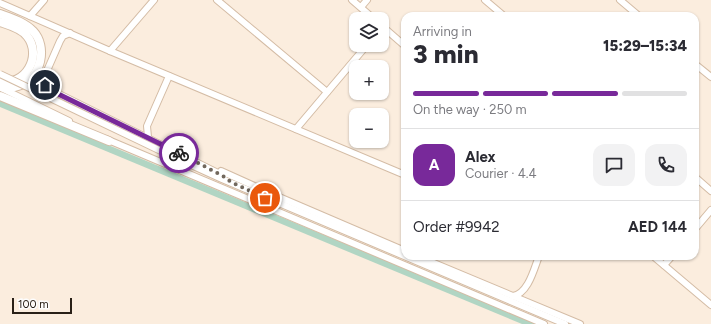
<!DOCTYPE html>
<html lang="en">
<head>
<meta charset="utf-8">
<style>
  body { margin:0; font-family:Figtree,sans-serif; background:#f2f2f3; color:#2b2b33; height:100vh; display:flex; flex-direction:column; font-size:15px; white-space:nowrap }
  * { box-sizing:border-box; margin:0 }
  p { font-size:13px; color:#7c7c81 }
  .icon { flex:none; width:22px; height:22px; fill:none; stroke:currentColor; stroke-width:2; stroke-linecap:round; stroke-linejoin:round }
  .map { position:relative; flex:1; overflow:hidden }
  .panel { position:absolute; left:401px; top:12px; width:298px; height:248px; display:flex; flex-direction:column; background:#fff; border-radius:12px; box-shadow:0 1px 3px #0004 }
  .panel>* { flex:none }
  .fabs { position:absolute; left:349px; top:12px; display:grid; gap:8px }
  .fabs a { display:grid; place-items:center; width:40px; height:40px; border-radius:8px; background:#fff; box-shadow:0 1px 3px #0004; font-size:20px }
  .scale { position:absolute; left:12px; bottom:10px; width:60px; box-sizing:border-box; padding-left:4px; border:2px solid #292017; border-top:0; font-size:11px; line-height:14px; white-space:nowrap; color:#292017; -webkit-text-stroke:3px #fdfdfd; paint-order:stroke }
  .pin { position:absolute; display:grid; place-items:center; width:34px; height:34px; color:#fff; margin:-17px; border:2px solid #fff; border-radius:50%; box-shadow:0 1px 4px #0007 }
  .courier { position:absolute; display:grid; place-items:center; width:40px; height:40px; margin:-20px; border:3px solid #78299a; border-radius:50%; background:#fff; color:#222; box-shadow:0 1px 5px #0007 }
  .head em { font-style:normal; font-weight:800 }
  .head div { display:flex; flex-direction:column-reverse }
  .head { display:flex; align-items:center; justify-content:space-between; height:68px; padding:0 12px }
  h1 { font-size:26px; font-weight:800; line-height:30px }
  .bar { display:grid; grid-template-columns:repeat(4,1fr); gap:6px 4px; align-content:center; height:48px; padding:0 12px }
  .bar i { height:5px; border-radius:3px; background:#e1e1e2 }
  .bar .current { background:#78299a }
  .bar p { grid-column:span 4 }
  .line { display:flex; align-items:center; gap:10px; padding:0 12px; border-top:1px solid #e1e1e2 }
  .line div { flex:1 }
  .round { display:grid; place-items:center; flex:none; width:42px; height:42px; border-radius:12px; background:#f2f2f3 }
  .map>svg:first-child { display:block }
  .green { fill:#b1d5c3 }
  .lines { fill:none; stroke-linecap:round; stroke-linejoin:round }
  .minor-casing { stroke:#d4bca5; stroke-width:8 }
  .highway-casing { stroke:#d4bca5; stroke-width:10 }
  .minor { stroke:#fff; stroke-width:6 }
  .highway { stroke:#fff; stroke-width:8 }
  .minor-bridge-casing { stroke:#d4bca5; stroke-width:8; stroke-linecap:butt }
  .minor-bridge { stroke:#fff; stroke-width:6 }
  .done { stroke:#72685d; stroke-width:4; stroke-dasharray:0 7.2 }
  .route { stroke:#78299a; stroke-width:5 }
</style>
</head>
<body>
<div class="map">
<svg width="711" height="324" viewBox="0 0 711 324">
  <rect width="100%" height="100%" fill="#fbedde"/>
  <!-- green -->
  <polygon class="green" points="0,100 538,324 522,324 0,107"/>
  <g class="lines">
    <defs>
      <g id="minor">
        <polyline points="217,0 327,92"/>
        <polyline points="352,0 374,19"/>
        <polyline points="485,0 504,16"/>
        <polyline points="620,0 639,16"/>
        <polyline points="0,3 110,51 405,175"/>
        <polyline points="361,7 367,0"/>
        <polyline points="30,16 44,0"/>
        <polyline points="382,26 405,46"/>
        <polyline points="70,33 63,36 60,41 46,73 44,81 47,88 224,176"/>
        <polyline points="110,51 154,0"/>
        <polyline points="695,64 711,77"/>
        <polyline points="1,88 69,121"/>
        <polyline points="296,129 367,45"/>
        <polyline points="148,137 147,126 169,76"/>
        <polyline points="106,139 544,324"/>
        <polyline points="165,153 222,179 565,324"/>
        <polyline points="221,171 279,197 405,251"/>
        <polyline points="695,177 711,191"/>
        <polyline points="695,229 711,210"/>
        <polyline points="417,256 580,324"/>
        <polyline points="653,256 711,305"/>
        <polyline points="664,265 672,256"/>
        <path d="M513 296C528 294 534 269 539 256"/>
      </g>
      <g id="highway">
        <path d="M0 14C11 18 24 22 33 31 48 47 41 77 21 85 14 88 7 88 0 87"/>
        <path d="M0 22C9 25 21 28 27 36 43 56 25 87 0 81"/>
        <polyline points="0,96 109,141"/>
      </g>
    </defs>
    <!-- minor casing -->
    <use href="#minor" class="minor-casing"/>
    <!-- highway casing -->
    <use href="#highway" class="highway-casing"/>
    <!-- minor -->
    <use href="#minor" class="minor"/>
    <!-- highway -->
    <use href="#highway" class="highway"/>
    <defs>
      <polyline id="minor-bridge" points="0,74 165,153"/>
    </defs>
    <!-- minor-bridge casing -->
    <use href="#minor-bridge" class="minor-bridge-casing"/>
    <!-- minor-bridge -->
    <use href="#minor-bridge" class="minor-bridge"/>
  </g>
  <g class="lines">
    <!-- done -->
    <polyline class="done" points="179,153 223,176 231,182 265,198"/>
    <!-- route -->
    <polyline class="route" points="45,85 50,90 179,153"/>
  </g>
</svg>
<div class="fabs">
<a><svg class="icon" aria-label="layers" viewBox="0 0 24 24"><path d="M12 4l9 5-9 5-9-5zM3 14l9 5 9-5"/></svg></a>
<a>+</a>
<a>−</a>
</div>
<div class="scale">100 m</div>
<div class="pin" style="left:265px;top:198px;background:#ea580c"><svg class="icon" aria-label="bag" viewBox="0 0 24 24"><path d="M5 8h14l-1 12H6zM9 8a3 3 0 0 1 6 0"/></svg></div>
<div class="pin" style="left:45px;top:85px;background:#1f2937"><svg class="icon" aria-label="home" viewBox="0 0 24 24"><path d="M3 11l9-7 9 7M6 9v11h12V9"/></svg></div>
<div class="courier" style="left:179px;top:153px"><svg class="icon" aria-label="bike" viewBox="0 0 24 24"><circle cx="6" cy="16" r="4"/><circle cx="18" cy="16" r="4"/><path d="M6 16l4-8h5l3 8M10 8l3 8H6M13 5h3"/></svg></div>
<section class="panel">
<div class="head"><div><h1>3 min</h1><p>Arriving in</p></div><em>15:29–15:34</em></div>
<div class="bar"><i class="current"></i><i class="current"></i><i class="current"></i><i></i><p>On the way · 250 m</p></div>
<div class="line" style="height:72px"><b class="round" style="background:#78299a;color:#fff">A</b><div><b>Alex</b><p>Courier · 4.4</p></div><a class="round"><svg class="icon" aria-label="chat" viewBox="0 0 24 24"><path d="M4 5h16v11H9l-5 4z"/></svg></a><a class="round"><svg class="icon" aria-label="phone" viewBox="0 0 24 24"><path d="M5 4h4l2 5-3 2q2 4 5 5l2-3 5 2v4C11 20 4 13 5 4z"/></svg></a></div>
<div class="line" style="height:52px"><div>Order #9942</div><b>AED 144</b></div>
</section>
</div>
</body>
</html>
